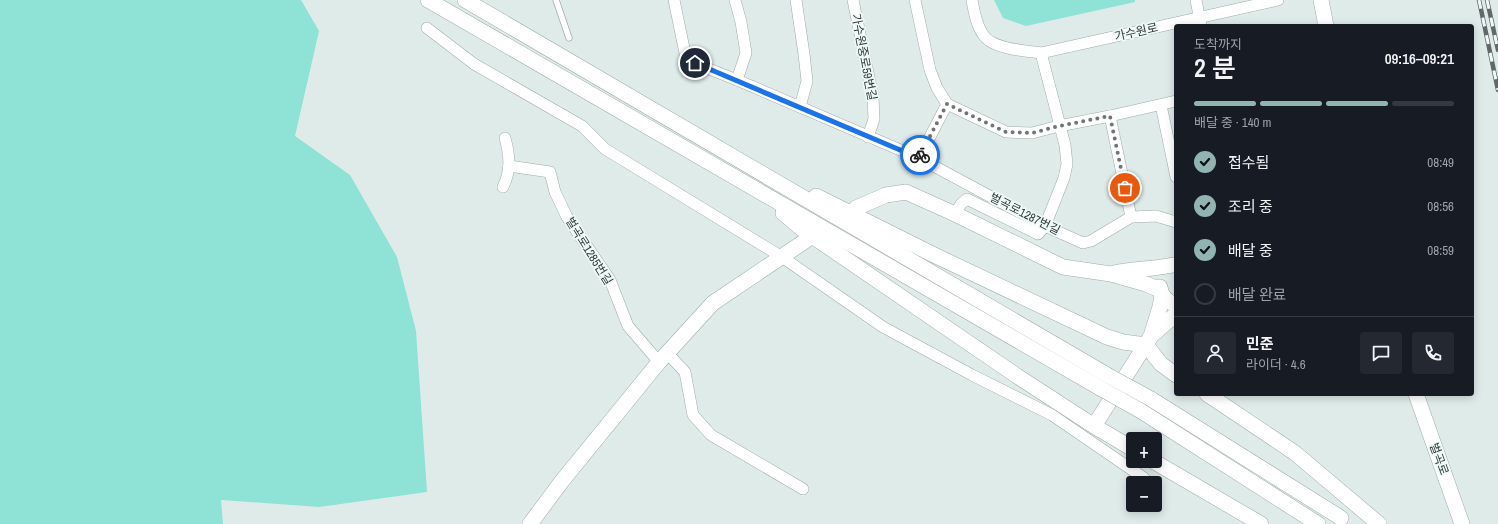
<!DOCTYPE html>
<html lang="ko">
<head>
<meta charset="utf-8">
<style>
  body { margin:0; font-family:"Archivo Narrow","Noto Sans KR",sans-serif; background:#242831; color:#f1f3f6; height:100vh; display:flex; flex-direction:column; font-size:15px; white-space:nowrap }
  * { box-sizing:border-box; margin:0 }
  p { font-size:13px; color:#9ea1a6 }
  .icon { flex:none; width:22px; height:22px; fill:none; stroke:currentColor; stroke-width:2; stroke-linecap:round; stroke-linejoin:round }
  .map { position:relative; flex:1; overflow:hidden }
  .panel { position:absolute; left:1174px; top:24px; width:300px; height:372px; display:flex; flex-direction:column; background:#171b24; border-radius:4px; box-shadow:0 2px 10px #0003 }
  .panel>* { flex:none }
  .fabs { position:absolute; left:1126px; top:432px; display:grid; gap:8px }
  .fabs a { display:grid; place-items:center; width:36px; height:36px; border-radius:4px; background:#171b24; box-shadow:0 2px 10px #0003; font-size:20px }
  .pin { position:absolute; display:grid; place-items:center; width:34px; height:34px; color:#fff; margin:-17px; border:2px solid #fff; border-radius:50%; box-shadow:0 1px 4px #0007 }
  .courier { position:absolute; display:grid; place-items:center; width:40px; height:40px; margin:-20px; border:3px solid #1a73e8; border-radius:50%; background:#fff; color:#222; box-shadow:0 1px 5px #0007 }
  .headline em { font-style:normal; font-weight:600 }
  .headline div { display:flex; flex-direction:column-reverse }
  .headline { display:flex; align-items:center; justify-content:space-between; height:68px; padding:0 20px }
  h1 { font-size:26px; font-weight:600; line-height:30px }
  .bar { display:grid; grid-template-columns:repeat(4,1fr); gap:6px 4px; align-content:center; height:48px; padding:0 20px }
  .bar i { height:5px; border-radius:3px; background:#363941 }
  .bar .on { background:#91b4b2 }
  .bar p { grid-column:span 4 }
  .line { display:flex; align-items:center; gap:10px; padding:0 20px; border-top:1px solid #363941 }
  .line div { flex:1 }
  .round { display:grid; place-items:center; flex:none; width:42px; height:42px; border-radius:4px; background:#242831 }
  ol { padding:0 20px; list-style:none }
  li { display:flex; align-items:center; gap:12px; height:44px }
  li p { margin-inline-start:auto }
  li .icon { padding:4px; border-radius:50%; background:#91b4b2; color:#111; stroke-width:4 }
  li:last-child { color:#9ea1a6 }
  li i { width:22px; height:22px; border:2px solid #363941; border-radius:50% }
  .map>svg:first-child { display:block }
  .green { fill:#8ee2d6 }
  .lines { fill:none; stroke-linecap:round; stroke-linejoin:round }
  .lane-casing { stroke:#a0acaa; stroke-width:7 }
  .street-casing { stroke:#a0acaa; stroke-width:12 }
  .secondary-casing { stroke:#a0acaa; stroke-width:16 }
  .lane { stroke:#fff; stroke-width:5.5 }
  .street { stroke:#fff; stroke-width:11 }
  .secondary { stroke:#fff; stroke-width:15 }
  .rail-casing { stroke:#616867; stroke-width:4.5 }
  .rail { stroke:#ecf9f6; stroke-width:3; stroke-dasharray:9; stroke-linecap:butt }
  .secondary-bridge-casing { stroke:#a0acaa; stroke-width:16; stroke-linecap:butt }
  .secondary-bridge { stroke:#fff; stroke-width:15 }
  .done { stroke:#6f7775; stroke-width:4; stroke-dasharray:0 7.2 }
  .route { stroke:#1a73e8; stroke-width:5 }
  .labels { text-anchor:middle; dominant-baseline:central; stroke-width:3.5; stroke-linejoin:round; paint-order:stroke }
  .street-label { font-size:12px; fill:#333837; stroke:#ecf9f6 }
</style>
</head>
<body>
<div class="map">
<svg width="1498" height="524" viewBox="0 0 1498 524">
  <rect width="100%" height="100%" fill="#dfebe9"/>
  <!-- green -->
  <g class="green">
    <polygon points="0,0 301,0 319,31 295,136 350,175 397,257 416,331 427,492 319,507 221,500 223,524 0,524"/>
    <polygon points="994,0 1135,0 1135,2 1026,26 1003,18"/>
  </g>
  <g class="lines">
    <defs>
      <polyline id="lane" points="556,0 569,38"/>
      <g id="street">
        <polyline points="674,0 686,58 704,67 737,80 919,158 1045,226 1083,243 1091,241 1131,217 1156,216 1176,222"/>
        <polyline points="735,0 741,22 746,53 737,80"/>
        <polyline points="796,0 804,54 807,81 800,107"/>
        <polyline points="853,0 873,97 874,119 868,137"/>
        <polyline points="915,0 930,70 937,88 947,104 1006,132 1032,133 1059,126 1110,116 1176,101"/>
        <path d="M972 0C974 12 977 29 986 38 996 49 1027 51 1041 53L1278 0"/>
        <polyline points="1196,0 1201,26"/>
        <polyline points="427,28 474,64 582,126 605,149 782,257 883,327 972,375 1052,415 1144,478"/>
        <polyline points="1161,105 1176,177"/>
        <polyline points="1110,116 1131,217"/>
        <polyline points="919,158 947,104"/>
        <polyline points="509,166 550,172 555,192 567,217 610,280 628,326 659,362"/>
        <path d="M503 187C511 171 510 156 505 138"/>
        <polyline points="955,214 961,204 967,199 1038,234 1045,226 1064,178 1067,164 1065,145 1041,53"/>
        <polyline points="667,353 685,372 693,415 711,435 803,489"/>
      </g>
      <g id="secondary">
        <polyline points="428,0 1100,388"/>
        <polyline points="465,0 1107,375"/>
        <polyline points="1321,0 1326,26"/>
        <polyline points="816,196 932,254 1107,337 1123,342 1146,345"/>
        <polyline points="856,208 886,195 906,192 955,214 1063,267 1111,274 1146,284 1160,290"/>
        <polyline points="783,213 802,229 1017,376 1094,426 1133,449"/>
        <path d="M1114 273C1134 269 1154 269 1173 265"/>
        <path d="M1160 287C1161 296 1167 302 1176 305"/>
        <polyline points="1151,336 1176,314"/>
        <polyline points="1146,345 1161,364 1176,375"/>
        <polyline points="1207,394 1295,453 1379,524"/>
        <polyline points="1416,394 1462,524"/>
        <polyline points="1151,399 1341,518"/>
        <polyline points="1141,411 1318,524"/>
        <polyline points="1094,426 1151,336 1160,307 1162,295"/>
        <polyline points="1153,461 1261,524"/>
        <polyline points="530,524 562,481 659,362 713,303 808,239"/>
      </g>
    </defs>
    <!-- lane casing -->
    <use href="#lane" class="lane-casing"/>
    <!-- street casing -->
    <use href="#street" class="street-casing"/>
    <!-- secondary casing -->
    <use href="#secondary" class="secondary-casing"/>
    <!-- lane -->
    <use href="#lane" class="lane"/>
    <!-- street -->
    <use href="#street" class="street"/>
    <!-- secondary -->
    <use href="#secondary" class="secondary"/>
    <defs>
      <g id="rail">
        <polyline points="1479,0 1498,90"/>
        <polyline points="1487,0 1498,50"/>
      </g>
    </defs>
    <!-- rail casing -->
    <use href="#rail" class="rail-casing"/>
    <!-- rail -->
    <use href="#rail" class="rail"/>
    <defs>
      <g id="secondary-bridge">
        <polyline points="1107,375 1151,399"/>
        <polyline points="1100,388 1141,411"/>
      </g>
    </defs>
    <!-- secondary-bridge casing -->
    <use href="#secondary-bridge" class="secondary-bridge-casing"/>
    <!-- secondary-bridge -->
    <use href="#secondary-bridge" class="secondary-bridge"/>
  </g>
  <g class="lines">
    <!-- done -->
    <polyline class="done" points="920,155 947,104 1006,132 1032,133 1059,126 1110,116 1125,188"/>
    <!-- route -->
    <polyline class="route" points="695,63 919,158 920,155"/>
  </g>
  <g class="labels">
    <!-- street labels -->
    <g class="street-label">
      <text transform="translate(1136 32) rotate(-13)">가수원로</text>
      <text transform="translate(864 57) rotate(79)">가수원중로59번길</text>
      <text transform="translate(1025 214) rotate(27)">벌곡로1287번길</text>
      <text transform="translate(589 251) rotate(58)">벌곡로1285번길</text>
      <text transform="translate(1439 459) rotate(70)">벌곡로</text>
    </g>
  </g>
</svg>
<div class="fabs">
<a>+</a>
<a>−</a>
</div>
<div class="pin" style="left:1125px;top:188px;background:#ea580c"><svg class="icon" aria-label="bag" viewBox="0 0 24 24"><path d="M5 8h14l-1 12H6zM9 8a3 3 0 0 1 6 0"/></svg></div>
<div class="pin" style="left:695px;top:63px;background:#1f2937"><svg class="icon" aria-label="home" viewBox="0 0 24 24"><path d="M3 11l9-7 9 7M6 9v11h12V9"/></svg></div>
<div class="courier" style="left:920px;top:155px"><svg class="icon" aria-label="bike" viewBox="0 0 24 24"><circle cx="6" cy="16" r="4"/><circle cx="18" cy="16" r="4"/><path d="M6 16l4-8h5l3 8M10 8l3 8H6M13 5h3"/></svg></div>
<section class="panel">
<div class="headline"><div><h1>2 분</h1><p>도착까지</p></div><em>09:16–09:21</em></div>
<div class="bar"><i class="on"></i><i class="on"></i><i class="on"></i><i></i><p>배달 중 · 140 m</p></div>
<ol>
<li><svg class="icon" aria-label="check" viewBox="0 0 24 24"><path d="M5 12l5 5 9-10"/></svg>접수됨<p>08:49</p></li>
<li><svg class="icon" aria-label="check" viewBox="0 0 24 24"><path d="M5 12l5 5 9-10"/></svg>조리 중<p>08:56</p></li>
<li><svg class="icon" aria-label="check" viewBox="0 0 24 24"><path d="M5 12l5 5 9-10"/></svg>배달 중<p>08:59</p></li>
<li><i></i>배달 완료</li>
</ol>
<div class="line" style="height:72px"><a class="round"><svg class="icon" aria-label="person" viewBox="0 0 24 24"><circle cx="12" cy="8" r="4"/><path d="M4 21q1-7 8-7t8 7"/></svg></a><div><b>민준</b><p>라이더 · 4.6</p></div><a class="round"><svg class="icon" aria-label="chat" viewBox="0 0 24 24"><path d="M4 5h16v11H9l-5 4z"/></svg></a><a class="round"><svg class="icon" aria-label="phone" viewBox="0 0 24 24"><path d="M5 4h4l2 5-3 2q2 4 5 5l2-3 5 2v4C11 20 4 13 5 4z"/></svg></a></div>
</section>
</div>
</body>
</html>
